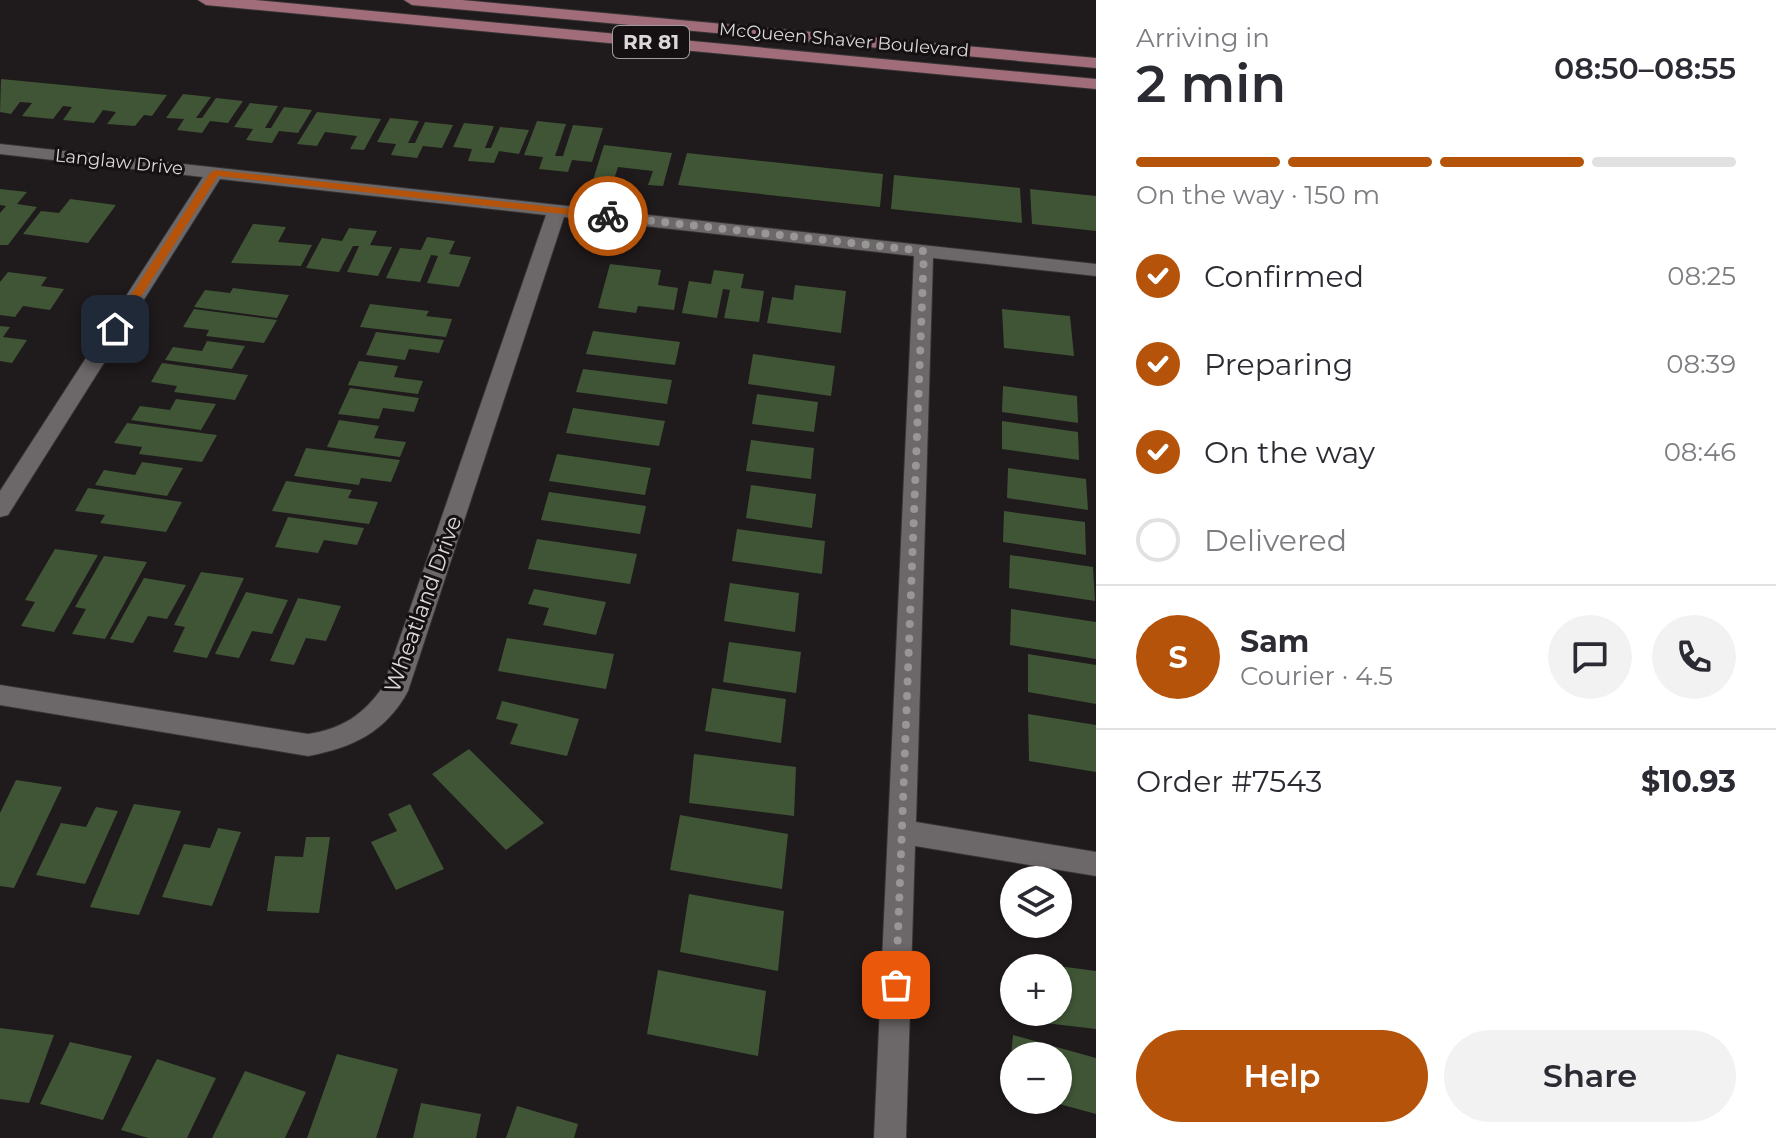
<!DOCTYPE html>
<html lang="en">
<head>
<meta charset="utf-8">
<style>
  body { margin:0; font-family:Montserrat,sans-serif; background:#f2f2f3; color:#2b2b33; height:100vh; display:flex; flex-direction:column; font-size:30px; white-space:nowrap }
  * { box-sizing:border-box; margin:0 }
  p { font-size:26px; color:#7c7c81 }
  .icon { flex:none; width:44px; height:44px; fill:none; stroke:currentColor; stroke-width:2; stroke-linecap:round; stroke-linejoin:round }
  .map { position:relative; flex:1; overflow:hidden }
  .drawer { display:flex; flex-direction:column; background:#fff; width:680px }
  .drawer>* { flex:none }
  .tools { position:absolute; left:1000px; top:866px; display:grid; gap:16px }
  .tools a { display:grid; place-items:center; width:72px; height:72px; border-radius:50%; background:#fff; box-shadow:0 2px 6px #0004; font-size:40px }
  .pin { position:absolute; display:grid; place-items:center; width:68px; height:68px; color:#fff; margin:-34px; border-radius:16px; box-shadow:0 4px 12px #0006 }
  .courier { position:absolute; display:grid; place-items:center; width:80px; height:80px; margin:-40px; border:6px solid #b45309; border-radius:50%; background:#fff; color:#222; box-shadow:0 2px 10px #0007 }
  .head em { font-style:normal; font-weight:600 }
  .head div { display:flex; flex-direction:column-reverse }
  .head { display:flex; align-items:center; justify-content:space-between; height:136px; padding:0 40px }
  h1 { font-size:52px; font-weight:600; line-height:60px }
  .bar { display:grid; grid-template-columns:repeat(4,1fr); gap:12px 8px; align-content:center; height:96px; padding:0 40px }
  .bar i { height:10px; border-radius:6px; background:#e1e1e2 }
  .bar .active { background:#b45309 }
  .bar p { grid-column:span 4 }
  .line { display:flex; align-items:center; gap:20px; padding:0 40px; border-top:2px solid #e1e1e2 }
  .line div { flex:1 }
  .round { display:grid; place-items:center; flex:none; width:84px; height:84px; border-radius:42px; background:#f2f2f3 }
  ol { padding:0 40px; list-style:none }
  li { display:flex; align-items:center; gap:24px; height:88px }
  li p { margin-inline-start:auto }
  li .icon { padding:8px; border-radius:50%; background:#b45309; color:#fff; stroke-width:4 }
  li:last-child { color:#7c7c81 }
  li i { width:44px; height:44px; border:4px solid #e1e1e2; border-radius:50% }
  .primary-button { display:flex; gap:16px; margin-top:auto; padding:16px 40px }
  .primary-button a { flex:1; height:92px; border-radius:48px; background:#b45309; color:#fff; font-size:32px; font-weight:600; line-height:92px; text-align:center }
  .primary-button a+a { background:#f2f2f3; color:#2b2b33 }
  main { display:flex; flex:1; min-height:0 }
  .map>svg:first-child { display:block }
  .building { fill:#405536 }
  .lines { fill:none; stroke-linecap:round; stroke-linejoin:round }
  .minor-casing { stroke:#373434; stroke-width:2 }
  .major-casing { stroke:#373434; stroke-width:2 }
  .minor { fill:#6c6768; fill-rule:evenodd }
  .major { fill:#a16d7b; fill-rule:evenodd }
  .route { fill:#b45309 }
  .done { stroke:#999696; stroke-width:8; stroke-dasharray:0 14.4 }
  .labels { text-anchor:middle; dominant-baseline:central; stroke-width:6; stroke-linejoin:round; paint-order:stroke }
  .far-street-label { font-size:18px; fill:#dbd8d9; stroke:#151112 }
  .shield { fill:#151112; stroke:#a09c9d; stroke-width:2 }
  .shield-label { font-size:20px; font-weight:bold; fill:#dbd8d9 }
  .street-label { font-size:22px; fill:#dbd8d9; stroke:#151112 }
</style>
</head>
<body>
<main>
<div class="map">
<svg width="1096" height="1138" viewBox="0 0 1096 1138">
  <rect width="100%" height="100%" fill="#1f1a1b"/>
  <!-- building -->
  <g class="building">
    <polygon points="1,79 167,95 152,116 144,115 135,126 107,124 116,112 103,110 94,123 63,120 72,107 63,106 53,119 22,116 32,103 20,102 11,114 0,112"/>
    <polygon points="183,94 211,97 196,118 202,118 216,98 243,101 228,123 210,121 202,133 177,130 184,119 166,118"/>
    <polygon points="250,103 278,106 265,128 271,128 284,107 312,110 298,133 279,131 272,143 246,140 253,129 234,127"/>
    <polygon points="317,112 381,119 364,150 350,149 357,136 325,132 317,146 297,144"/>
    <polygon points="390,118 419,121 408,143 415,143 425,122 453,125 442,148 423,146 417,158 391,155 396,144 377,142"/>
    <polygon points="537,121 566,124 555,156 563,156 573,125 603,128 592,162 572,160 568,172 539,169 543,157 524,155"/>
    <polygon points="464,123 494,126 485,148 491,148 500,127 529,130 519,154 499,151 494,163 468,161 472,149 453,147"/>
    <polygon points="604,145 672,153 663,186 648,185 653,171 618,167 613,182 593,180"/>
    <polygon points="687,153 883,174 880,207 678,185"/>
    <polygon points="894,175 1020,188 1022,223 891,209"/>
    <polygon points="0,189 27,192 17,204 37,207 8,245 0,245 0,213 6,206 0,205"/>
    <polygon points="1030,189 1096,196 1096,231 1032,224"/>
    <polygon points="70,199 116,205 88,243 23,234 41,211 59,213"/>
    <polygon points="253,224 286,227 278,242 312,245 301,266 231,263"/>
    <polygon points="349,228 377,231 370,245 392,247 378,276 347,272 359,246 353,246 339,272 306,268 322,238 342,241"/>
    <polygon points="427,237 455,241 449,254 471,257 459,287 427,283 438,256 431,255 420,282 386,278 400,248 421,250"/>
    <polygon points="610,264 661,270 658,285 678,288 674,310 638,306 636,313 598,308"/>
    <polygon points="714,270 744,274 741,288 764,291 759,322 724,318 730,290 723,289 717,318 682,313 689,281 711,284"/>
    <polygon points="8,272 47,277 41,286 64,289 50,310 23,306 15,317 0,315 0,282"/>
    <polygon points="795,285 846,291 841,333 767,323 772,297 793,300"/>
    <polygon points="233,288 289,295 277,318 194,307 205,290 230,293"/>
    <polygon points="370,304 429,311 426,316 452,319 446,337 360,327"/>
    <polygon points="194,309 277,320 264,343 206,336 209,330 183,327"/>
    <polygon points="1002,309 1070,316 1074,356 1004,348"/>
    <polygon points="0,326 10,327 3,337 27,340 12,363 0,361"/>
    <polygon points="593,331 680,342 675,365 586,354"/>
    <polygon points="376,332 444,340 439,353 409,349 405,360 366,355"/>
    <polygon points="207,341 245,346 232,369 165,360 173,347 202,351"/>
    <polygon points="753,354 835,366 831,396 748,384"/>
    <polygon points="359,361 398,366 394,377 423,381 418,394 348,385"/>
    <polygon points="162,363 248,375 235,400 174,392 177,386 151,382"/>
    <polygon points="583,369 672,380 667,404 576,392"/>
    <polygon points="1003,386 1077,396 1078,423 1002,412"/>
    <polygon points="350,388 419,398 414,412 383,408 379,419 338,414"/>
    <polygon points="757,394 818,402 814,432 752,424"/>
    <polygon points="176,399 216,404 201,430 131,420 140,406 170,410"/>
    <polygon points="573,408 665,421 659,446 566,433"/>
    <polygon points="339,420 379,426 374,438 406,442 400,457 327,447"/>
    <polygon points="1002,421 1078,432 1079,460 1002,449"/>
    <polygon points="127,423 217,435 202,462 139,454 142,447 114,443"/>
    <polygon points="751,440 814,448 811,479 746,471"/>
    <polygon points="306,448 400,460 391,482 361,478 359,485 294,476"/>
    <polygon points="557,454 651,468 645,495 549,481"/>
    <polygon points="142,462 183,468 167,496 95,485 104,470 135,475"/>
    <polygon points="1008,468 1086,479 1088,510 1007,498"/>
    <polygon points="286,481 352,490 348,498 378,502 369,524 272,511"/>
    <polygon points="751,485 816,494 812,528 746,518"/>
    <polygon points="88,488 182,502 166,532 100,523 105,515 75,511"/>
    <polygon points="549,492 646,506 640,534 541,520"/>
    <polygon points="1004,511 1085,522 1086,555 1003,542"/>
    <polygon points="288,517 364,528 357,545 324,540 318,553 275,547"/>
    <polygon points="737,529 825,541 822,574 732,561"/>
    <polygon points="537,539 637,554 630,584 528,569"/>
    <polygon points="55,549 98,555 54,632 21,626 35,602 25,600"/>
    <polygon points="1010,555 1093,567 1095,601 1009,588"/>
    <polygon points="104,556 147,562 105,639 72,634 86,609 75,607"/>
    <polygon points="201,572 244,578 207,658 173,652 185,627 174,625"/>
    <polygon points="144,578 186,585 167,619 148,616 133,643 110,639"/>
    <polygon points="730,583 799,593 795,632 724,621"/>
    <polygon points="534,589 606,602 596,635 543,625 549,608 528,604"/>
    <polygon points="246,592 288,600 272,634 252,631 239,658 215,654"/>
    <polygon points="298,598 341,606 326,641 306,638 294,665 270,661"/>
    <polygon points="1011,609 1096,622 1096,659 1010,645"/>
    <polygon points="507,638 614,654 606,689 498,671"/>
    <polygon points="729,642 801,652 796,693 723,682"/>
    <polygon points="1028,654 1096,665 1096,704 1028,692"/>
    <polygon points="712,688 786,699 781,743 705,731"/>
    <polygon points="502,701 579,719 567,756 510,744 518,724 496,719"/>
    <polygon points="1028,714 1096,725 1096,772 1029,761"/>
    <polygon points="469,749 544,823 506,850 432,774"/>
    <polygon points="694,754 796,767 794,816 689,803"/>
    <polygon points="16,780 62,787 14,888 0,886 0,813"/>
    <polygon points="134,804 181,811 139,915 90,907"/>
    <polygon points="410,804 444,869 396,890 371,842 397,831 388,814"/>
    <polygon points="96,807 118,811 85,884 36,875 61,823 86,827"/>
    <polygon points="680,815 788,834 782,889 670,870"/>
    <polygon points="218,828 241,832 212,906 162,897 184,844 210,848"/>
    <polygon points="306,837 330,837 319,913 267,911 275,856 303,857"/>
    <polygon points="689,894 784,911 778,971 680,952"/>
    <polygon points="1058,966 1096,971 1096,1029 1019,1020 1018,1012 1058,1012"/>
    <polygon points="658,970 766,991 758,1056 647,1034"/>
    <polygon points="0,1028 54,1035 29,1103 0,1099"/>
    <polygon points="1013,1035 1096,1058 1096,1114 1048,1101 1058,1100 1058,1056 1014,1056 1014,1091 1008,1090"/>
    <polygon points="70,1042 132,1056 103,1120 40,1104"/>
    <polygon points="337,1054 398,1069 376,1138 307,1138"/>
    <polygon points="157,1059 216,1078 187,1138 148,1138 121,1130"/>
    <polygon points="245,1071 306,1092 285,1138 212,1138"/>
    <polygon points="421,1103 481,1114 476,1138 413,1138"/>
    <polygon points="517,1106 578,1124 574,1138 506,1138"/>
  </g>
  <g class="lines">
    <defs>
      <path id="minor" d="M0 144 1096 264V276L933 258 916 822 1096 852V876L915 846 906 1138H874L914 256 564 217 408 691C386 732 352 748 308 756L0 705V685L308 734C342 729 363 715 383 687L546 215 220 179 8 515 0 517V491L203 177 0 154Z"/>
      <g id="major">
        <polygon points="198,0 255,0 1096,79 1096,89 206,5"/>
        <polygon points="404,0 462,0 1096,58 1096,68 412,5"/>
      </g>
    </defs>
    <!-- minor casing -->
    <use href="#minor" class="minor-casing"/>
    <!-- major casing -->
    <use href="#major" class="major-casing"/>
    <!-- minor -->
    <use href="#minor" class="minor"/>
    <!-- major -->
    <use href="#major" class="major"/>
  </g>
  <!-- route -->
  <polygon class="route" points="215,170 608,213 614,216 608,219 218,176 119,331 111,331 109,329 210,173"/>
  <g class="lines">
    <!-- done -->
    <polyline class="done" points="608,216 924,251 896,985"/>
  </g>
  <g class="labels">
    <!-- far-street labels -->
    <g class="far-street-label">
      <text transform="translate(844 40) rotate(5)">McQueen Shaver Boulevard</text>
      <text transform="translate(119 162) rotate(6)">Langlaw Drive</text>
    </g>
    <!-- shield labels -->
    <rect class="shield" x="613" y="26" width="76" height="32" rx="6"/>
    <g class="shield-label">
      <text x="651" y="42">RR 81</text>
    </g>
    <!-- street labels -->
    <g class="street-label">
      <text transform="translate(423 604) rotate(-70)">Wheatland Drive</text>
    </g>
  </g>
</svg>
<div class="tools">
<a><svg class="icon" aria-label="layers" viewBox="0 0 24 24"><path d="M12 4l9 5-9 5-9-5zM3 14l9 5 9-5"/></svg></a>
<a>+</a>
<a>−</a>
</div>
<div class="pin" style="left:896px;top:985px;background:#ea580c"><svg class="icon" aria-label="bag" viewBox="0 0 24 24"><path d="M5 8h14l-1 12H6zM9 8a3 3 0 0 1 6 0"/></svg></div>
<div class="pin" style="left:115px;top:329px;background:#1f2937"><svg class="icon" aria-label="home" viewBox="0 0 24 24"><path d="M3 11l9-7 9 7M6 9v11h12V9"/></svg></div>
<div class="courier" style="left:608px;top:216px"><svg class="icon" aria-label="bike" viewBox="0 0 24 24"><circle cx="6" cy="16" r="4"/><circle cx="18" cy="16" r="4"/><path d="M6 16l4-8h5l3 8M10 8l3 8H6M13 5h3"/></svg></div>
</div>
<section class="drawer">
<div class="head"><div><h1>2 min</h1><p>Arriving in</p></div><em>08:50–08:55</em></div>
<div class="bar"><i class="active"></i><i class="active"></i><i class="active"></i><i></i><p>On the way · 150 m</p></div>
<ol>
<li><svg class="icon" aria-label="check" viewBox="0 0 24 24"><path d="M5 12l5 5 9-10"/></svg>Confirmed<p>08:25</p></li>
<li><svg class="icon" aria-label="check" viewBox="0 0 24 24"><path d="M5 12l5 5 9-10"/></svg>Preparing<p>08:39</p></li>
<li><svg class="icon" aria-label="check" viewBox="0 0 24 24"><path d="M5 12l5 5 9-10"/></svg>On the way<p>08:46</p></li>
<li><i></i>Delivered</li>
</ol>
<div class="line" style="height:144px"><b class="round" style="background:#b45309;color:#fff">S</b><div><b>Sam</b><p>Courier · 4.5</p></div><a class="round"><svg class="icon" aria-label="chat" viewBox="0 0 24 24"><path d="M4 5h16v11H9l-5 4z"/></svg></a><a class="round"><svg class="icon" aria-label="phone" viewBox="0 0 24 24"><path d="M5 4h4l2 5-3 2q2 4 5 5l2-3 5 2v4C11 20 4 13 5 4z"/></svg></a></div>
<div class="line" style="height:104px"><div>Order #7543</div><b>$10.93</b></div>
<div class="primary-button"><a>Help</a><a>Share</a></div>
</section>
</main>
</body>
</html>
